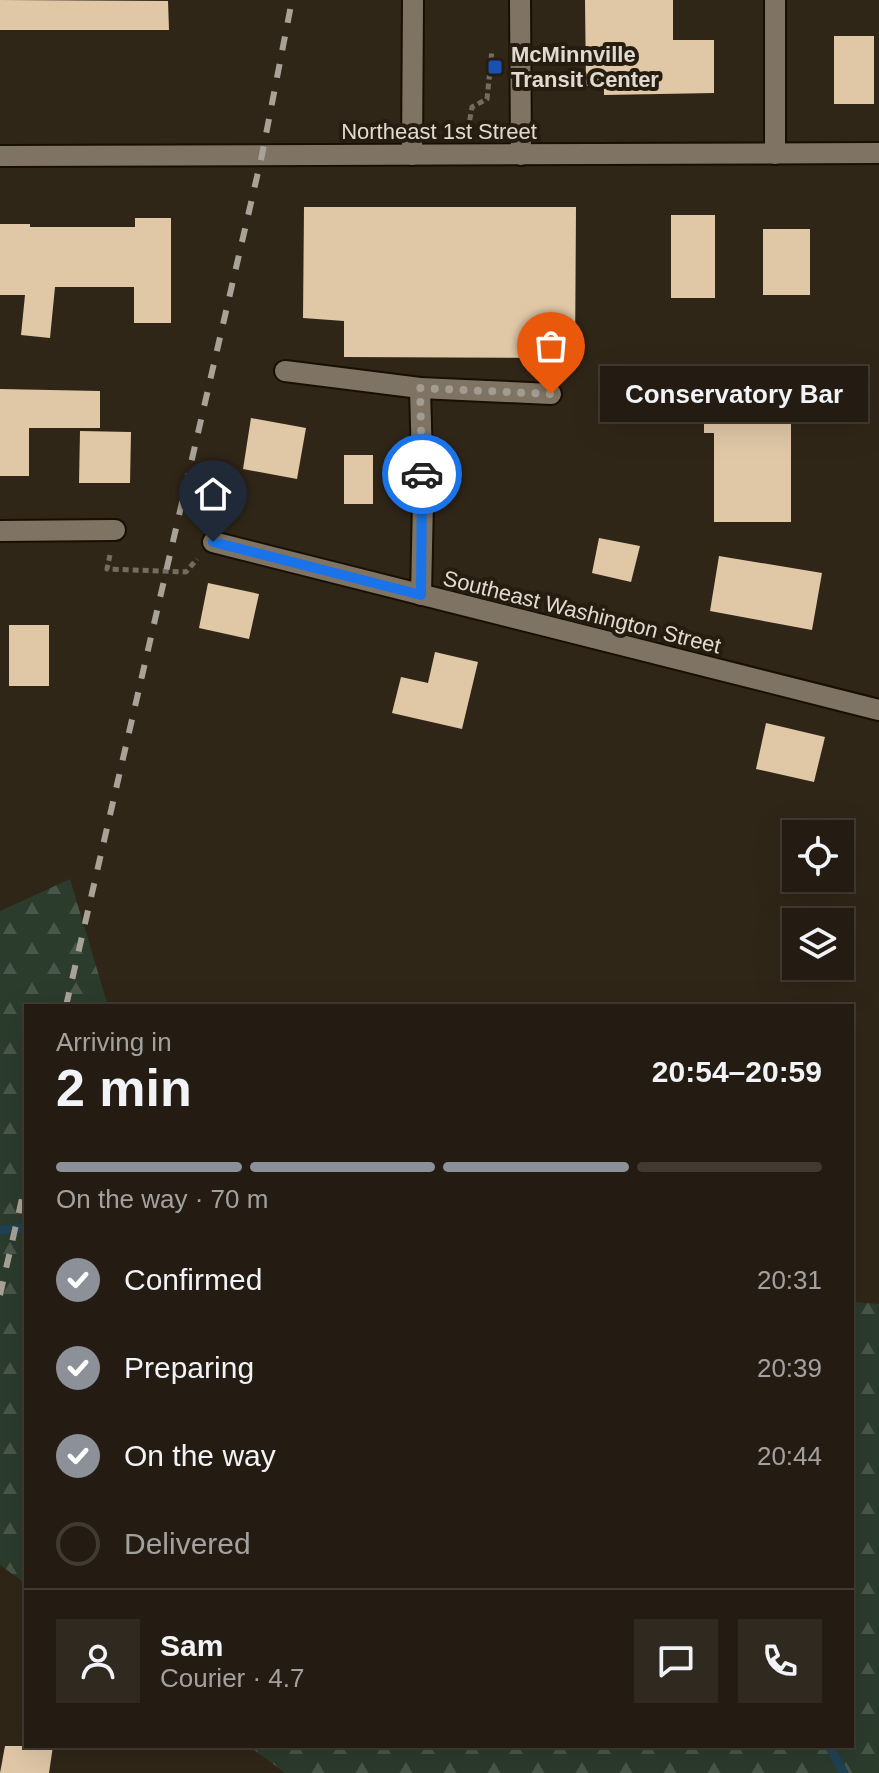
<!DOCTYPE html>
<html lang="en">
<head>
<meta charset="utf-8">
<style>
  body { margin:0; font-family:Arial,sans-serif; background:#302920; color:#f1f3f6; height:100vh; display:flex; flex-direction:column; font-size:30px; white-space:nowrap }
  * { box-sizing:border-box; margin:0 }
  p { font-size:26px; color:#a3a19f }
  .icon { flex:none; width:44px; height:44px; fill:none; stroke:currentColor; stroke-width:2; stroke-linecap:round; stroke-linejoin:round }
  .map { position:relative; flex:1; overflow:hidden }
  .details { position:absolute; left:24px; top:1004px; width:830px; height:744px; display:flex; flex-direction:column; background:#241c12; border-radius:0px; box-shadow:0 8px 32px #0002,0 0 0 2px #413a32 }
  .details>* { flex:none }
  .controls { position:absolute; left:782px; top:820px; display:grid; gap:16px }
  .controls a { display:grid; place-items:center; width:72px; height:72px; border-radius:0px; background:#241c12; box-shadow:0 8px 32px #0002,0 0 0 2px #413a32; font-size:40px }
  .pin { position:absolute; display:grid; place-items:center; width:68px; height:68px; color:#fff; margin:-82px -34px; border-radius:50% 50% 50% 0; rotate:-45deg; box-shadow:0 0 8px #0007 }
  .pin .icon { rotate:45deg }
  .courier { position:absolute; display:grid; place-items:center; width:80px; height:80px; margin:-40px; border:6px solid #1a73e8; border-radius:50%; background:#fff; color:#222; box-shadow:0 2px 10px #0007 }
  .bubble { position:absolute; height:56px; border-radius:0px; background:#241c12; box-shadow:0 8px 32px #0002,0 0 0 2px #413a32; font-size:26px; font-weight:700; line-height:56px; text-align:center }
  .summary em { font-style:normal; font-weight:700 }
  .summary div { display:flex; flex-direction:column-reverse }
  .summary { display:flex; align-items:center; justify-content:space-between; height:136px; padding:0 32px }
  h1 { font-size:52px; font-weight:700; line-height:60px }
  .bar { display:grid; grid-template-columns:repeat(4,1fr); gap:12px 8px; align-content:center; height:96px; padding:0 32px }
  .bar i { height:10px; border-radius:6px; background:#413a32 }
  .bar .on { background:#8c9099 }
  .bar p { grid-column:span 4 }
  .line { display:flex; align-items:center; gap:20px; padding:0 32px; border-top:2px solid #413a32 }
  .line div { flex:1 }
  .round { display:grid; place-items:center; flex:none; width:84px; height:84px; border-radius:0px; background:#302920 }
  ol { padding:0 32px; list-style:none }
  li { display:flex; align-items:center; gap:24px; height:88px }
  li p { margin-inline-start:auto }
  li .icon { padding:8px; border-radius:50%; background:#8c9099; color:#fff; stroke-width:4 }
  li:last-child { color:#a3a19f }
  li i { width:44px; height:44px; border:4px solid #413a32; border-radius:50% }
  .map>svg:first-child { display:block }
  .forest { fill:url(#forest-firs) }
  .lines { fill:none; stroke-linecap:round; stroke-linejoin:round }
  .stream { stroke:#1e4254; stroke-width:9 }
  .building { fill:#e0c8a7 }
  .minor-casing { stroke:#180f03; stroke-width:24 }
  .path { stroke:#746c60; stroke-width:5; stroke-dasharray:6 4; stroke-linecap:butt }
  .minor { stroke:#7f7464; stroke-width:20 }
  .rail { stroke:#a9a297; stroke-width:6; stroke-dasharray:14 14; stroke-linecap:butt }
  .done { stroke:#a29b90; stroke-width:8; stroke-dasharray:0 14.4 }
  .route { stroke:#1a73e8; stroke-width:10 }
  .transit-dot { fill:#1a4fb4; stroke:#261c0f; stroke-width:3 }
  .labels { text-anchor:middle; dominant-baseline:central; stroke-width:8; stroke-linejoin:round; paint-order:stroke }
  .poi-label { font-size:22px; font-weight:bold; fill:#e0dad1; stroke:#261c0f; text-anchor:start }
  .street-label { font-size:22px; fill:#e0dad1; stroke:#261c0f }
</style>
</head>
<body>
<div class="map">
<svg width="879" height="1773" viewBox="0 0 879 1773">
  <defs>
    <pattern id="forest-firs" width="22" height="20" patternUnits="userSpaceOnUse" patternTransform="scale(2)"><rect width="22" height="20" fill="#2b3b2c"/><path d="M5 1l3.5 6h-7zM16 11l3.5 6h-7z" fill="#49574a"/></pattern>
  </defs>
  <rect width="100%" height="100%" fill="#302618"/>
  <!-- forest -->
  <g class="forest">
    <polygon points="70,879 108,1006 26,1006 26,1584 0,1565 0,911"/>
    <polygon points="852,1302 879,1304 879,1773 285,1773 249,1746 852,1746"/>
  </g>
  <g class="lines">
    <!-- stream -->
    <g class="stream">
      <polyline points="0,1230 26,1228"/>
      <polyline points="829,1746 844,1773"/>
    </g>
  </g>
  <!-- building -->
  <g class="building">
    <polygon points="0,0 168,1 169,30 0,30"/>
    <polygon points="585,0 673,0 673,40 714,40 714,93 604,95 604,86 586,86"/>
    <rect x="834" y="36" width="40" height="68"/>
    <polygon points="304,207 576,207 575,358 344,357 344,321 303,318"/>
    <rect x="671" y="215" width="44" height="83"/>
    <polygon points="135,218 171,218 171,323 134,323 134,287 55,287 50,338 21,335 25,295 0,295 0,224 30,224 30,227 135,227"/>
    <rect x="763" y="229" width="47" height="66"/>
    <polygon points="704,376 791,376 791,522 714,522 714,433 704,433"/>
    <polygon points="0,389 100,391 100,428 29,428 29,476 0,476"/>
    <polygon points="251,418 306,428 297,479 243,469"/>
    <polygon points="80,431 131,432 130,483 79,483"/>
    <rect x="344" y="455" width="29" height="49"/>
    <polygon points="599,538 640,546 631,582 592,573"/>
    <polygon points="719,556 822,573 812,630 710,611"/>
    <polygon points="208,583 259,594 249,639 199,628"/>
    <rect x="9" y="625" width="40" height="61"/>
    <polygon points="435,652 478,662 462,729 392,713 401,677 428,683"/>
    <polygon points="766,723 825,737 814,782 756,769"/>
    <polygon points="5,1746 53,1746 49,1773 0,1773"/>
  </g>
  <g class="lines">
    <defs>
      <g id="minor">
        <polyline points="520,0 521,155"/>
        <polyline points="775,0 775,154"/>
        <polyline points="412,155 413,0"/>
        <polyline points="0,156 879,153"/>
        <polyline points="285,371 420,388 551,394"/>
        <polyline points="420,388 423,500 421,595"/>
        <polyline points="0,531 115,530"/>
        <polyline points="213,542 879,710"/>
      </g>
    </defs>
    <!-- minor casing -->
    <use href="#minor" class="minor-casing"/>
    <!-- path -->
    <g class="path">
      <polyline points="468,130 472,107 487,99 492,50"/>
      <polyline points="110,555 107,569 186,572 197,559"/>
    </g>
    <!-- minor -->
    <use href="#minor" class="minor"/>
    <!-- rail -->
    <g class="rail">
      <polyline points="66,1006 262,155 292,0"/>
      <polyline points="0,1295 26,1181"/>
    </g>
  </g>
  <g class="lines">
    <!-- done -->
    <polyline class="done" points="422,474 420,388 551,394"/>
    <!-- route -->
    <polyline class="route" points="213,542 421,595 422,474"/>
  </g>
  <!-- markers -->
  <rect class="transit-dot" x="487" y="59" width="16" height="16" rx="4"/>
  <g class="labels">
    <!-- poi labels -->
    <g class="poi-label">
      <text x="511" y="54">McMinnville<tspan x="511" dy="25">Transit Center</tspan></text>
    </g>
    <!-- street labels -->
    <g class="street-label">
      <text x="439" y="131">Northeast 1st Street</text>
      <text transform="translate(582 612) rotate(14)">Southeast Washington Street</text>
    </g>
  </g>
</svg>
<div class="controls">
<a><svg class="icon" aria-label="locate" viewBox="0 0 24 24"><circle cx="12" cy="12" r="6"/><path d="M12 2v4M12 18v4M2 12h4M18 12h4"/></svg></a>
<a><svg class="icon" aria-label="layers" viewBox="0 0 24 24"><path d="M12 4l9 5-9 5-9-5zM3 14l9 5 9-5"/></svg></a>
</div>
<div class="pin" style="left:551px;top:394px;background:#ea580c"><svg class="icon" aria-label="bag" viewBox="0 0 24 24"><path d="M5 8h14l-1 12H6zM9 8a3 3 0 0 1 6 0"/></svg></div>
<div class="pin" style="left:213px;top:542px;background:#1f2937"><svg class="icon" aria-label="home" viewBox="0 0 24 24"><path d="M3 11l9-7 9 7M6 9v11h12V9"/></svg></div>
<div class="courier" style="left:422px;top:474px"><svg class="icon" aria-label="car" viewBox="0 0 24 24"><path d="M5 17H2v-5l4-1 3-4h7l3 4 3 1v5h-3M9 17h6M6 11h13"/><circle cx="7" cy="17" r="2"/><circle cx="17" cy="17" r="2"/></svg></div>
<div class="bubble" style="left:600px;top:366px;width:268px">Conservatory Bar</div>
<section class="details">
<div class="summary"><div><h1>2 min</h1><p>Arriving in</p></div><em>20:54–20:59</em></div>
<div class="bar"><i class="on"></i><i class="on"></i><i class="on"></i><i></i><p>On the way · 70 m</p></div>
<ol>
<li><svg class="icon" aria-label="check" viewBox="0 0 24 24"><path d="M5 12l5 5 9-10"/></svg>Confirmed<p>20:31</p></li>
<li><svg class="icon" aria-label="check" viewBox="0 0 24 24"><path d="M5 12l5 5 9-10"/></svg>Preparing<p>20:39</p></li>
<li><svg class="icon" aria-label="check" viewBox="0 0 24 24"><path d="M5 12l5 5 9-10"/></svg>On the way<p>20:44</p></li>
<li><i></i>Delivered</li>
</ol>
<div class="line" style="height:144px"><a class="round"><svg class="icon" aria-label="person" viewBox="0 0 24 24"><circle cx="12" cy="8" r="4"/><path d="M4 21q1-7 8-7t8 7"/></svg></a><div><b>Sam</b><p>Courier · 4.7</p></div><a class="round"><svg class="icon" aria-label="chat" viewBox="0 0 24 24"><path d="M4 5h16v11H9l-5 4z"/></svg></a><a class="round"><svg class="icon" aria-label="phone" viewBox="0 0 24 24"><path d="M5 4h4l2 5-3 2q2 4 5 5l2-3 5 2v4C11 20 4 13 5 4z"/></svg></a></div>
</section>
</div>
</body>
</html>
